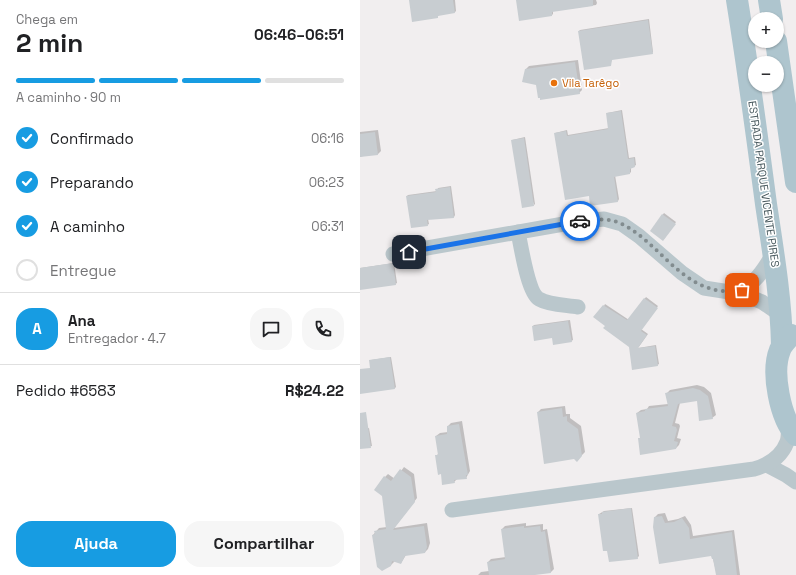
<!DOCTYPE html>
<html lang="pt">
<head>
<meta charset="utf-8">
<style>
  body { margin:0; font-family:"Space Grotesk",sans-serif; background:#f6f6f6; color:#202124; height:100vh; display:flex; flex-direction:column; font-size:15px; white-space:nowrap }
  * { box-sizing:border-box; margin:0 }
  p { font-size:13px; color:#757577 }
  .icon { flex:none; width:22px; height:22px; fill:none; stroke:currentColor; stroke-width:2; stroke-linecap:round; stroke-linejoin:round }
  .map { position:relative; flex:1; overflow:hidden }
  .details { display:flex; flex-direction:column; background:#fff; width:360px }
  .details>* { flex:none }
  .buttons { position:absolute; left:388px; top:12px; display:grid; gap:8px }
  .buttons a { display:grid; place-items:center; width:36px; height:36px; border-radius:50%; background:#fff; box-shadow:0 1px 3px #0004; font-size:20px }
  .pin { position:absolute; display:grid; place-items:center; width:34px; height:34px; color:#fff; margin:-17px; border-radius:8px; box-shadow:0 2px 6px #0006 }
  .courier { position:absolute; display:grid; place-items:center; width:40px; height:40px; margin:-20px; border:3px solid #1a73e8; border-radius:50%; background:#fff; color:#222; box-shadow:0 1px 5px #0007 }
  .overview em { font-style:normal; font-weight:600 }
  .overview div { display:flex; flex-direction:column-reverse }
  .overview { display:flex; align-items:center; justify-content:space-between; height:68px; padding:0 16px }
  h1 { font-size:26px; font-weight:600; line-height:30px }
  .bar { display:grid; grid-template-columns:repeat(4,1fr); gap:6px 4px; align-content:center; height:48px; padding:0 16px }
  .bar i { height:5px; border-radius:3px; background:#e0e0e0 }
  .bar .active { background:#179ce2 }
  .bar p { grid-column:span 4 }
  .line { display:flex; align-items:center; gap:10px; padding:0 16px; border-top:1px solid #e0e0e0 }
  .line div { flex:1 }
  .round { display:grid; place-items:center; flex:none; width:42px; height:42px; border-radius:16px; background:#f6f6f6 }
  ol { padding:0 16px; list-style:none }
  li { display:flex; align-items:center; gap:12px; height:44px }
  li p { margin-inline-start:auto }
  li .icon { padding:4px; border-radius:50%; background:#179ce2; color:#fff; stroke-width:4 }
  li:last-child { color:#757577 }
  li i { width:22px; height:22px; border:2px solid #e0e0e0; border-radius:50% }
  .action { display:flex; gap:8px; margin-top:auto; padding:8px 16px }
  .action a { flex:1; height:46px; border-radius:16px; background:#179ce2; color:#fff; font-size:16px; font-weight:600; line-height:46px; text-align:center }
  .action a+a { background:#f6f6f6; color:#202124 }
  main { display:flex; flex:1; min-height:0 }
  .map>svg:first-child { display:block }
  .shadow { fill:#0003 }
  .building { fill:#c8cdd1 }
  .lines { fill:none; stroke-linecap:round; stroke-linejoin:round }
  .minor { stroke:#bac7cc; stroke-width:15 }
  .primary { stroke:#aec5ce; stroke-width:22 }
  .done { stroke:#828c8f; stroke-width:4; stroke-dasharray:0 7.2 }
  .route { stroke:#1a73e8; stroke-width:5 }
  .food-dot { fill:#e8710a; stroke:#fff; stroke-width:1.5 }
  .labels { text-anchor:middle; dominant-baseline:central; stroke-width:3; stroke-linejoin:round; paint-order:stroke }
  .food-label { font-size:11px; fill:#c56008; stroke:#fff; text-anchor:start }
  .street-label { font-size:11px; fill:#46575c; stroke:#fff }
</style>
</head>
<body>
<main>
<section class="details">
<div class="overview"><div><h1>2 min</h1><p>Chega em</p></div><em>06:46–06:51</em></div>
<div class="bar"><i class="active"></i><i class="active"></i><i class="active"></i><i></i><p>A caminho · 90 m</p></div>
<ol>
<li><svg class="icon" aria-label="check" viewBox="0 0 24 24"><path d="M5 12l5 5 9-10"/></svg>Confirmado<p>06:16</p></li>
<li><svg class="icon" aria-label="check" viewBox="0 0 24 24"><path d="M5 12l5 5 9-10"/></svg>Preparando<p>06:23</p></li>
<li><svg class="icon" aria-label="check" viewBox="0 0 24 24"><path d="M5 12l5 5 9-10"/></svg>A caminho<p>06:31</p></li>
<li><i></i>Entregue</li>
</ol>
<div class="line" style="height:72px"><b class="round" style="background:#179ce2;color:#fff">A</b><div><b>Ana</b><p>Entregador · 4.7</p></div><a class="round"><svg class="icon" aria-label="chat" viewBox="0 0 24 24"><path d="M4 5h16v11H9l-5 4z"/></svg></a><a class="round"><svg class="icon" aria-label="phone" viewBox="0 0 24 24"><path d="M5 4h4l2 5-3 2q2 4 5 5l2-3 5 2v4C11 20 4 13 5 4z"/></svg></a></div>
<div class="line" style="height:52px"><div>Pedido #6583</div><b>R$24.22</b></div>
<div class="action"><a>Ajuda</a><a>Compartilhar</a></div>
</section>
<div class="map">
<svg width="436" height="575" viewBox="0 0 436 575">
  <rect width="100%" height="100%" fill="#f1eeef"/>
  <!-- shadow -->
  <g class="shadow">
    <polygon points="50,0 95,0 96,11 95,12 79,15 77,17"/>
    <polygon points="157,0 236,0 237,3 236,5 193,11 193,14 192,15"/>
    <polygon points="289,19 293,52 292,53 252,59 250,65 219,31 220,30"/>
    <polygon points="218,60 222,90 219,93 166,69 169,66"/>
    <polygon points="262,110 269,158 275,157 276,165 271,168 271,172 270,173 255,175 259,199 258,201 230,195 195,133 207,130 208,135 249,128 247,113"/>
    <polygon points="18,130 21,151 18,154 3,156 0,157 0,132"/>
    <polygon points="165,137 175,204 174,205 152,140"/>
    <polygon points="91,186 95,215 94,217 68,219 69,224 67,225 47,196 48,195 77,191 78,188"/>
    <polygon points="304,213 316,222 304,239 291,231"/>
    <polygon points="34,263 37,283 35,284 0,289 0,268"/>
    <polygon points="286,297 298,306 281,329 288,334 278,348 296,345 299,364 297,365 270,347 246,326 244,306 245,304 269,320"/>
    <polygon points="210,320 213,340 211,341 193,337 173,326 174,325"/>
    <polygon points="31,357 36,387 35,388 0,393 0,380 12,379 10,361 11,360"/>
    <polygon points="337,385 344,387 351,393 356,415 352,418 337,400 320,403 315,423 319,424 320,426 317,438 321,439 319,445 316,448 279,439 281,437 277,413 281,410 287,409 289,406 308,404 307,393 310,390"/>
    <polygon points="205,406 206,414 210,414 210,418 221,426 225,452 220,457 178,412 181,409"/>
    <polygon points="102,421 110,471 106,478 97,479 94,482 81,473 76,456 79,453 76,436 80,433 88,432 88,426 91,423"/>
    <polygon points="9,428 12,446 0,448 0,430"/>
    <polygon points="44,467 54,474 57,498 34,528 67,523 70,543 68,549 65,552 46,555 41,563 35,561 31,565 13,535 19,528 27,527 25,477 28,474 35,479"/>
    <polygon points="272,508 279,556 277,558 239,514 244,511"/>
    <polygon points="305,513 308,521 318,519 325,516 331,525 333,536 374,530 380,575 357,575 352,555 295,517 298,514"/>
    <polygon points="166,523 166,526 183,524 183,530 187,529 194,569 191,572 165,575 118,575 121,572 129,571 128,562 131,559 146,557 142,529 145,526"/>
  </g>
  <!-- building -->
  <g class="building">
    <polygon points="49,0 93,0 95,13 78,16 78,18 52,22"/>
    <polygon points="156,0 233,0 233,6 192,12 192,16 159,21"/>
    <polygon points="288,20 293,54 252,60 251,66 224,70 218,31"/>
    <polygon points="215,62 220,94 180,100 180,98 178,98 176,85 162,82 165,69"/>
    <polygon points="261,111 268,159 274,158 275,167 270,169 270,174 254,177 258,202 230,206 229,196 205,200 194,133 206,131 207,136 248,129 246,113"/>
    <polygon points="15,132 18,155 0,157 0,134"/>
    <polygon points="164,138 174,206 162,208 151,140"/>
    <polygon points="90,187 94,218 67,220 68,226 51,228 46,196 76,192 75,189"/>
    <polygon points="302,214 316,224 303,241 290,231"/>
    <polygon points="33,263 36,285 0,290 0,268"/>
    <polygon points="284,298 298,308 281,331 287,335 278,348 295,346 298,366 272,370 269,347 243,328 245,326 233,317 243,305 267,320"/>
    <polygon points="208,321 212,342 193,345 192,338 174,341 172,326"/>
    <polygon points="30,357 35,389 0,394 0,369 10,368 9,360"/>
    <polygon points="333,388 340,390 348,396 353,419 339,421 337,401 318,404 312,426 316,427 317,430 314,441 318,442 316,449 280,455 278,438 280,438 276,413 285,411 285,409 308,406 305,393"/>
    <polygon points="202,408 203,417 207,416 207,421 218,429 222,456 217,462 214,459 184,464 177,412"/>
    <polygon points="6,412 11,448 0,449 0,413"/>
    <polygon points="99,424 108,475 106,475 107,479 94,480 95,483 82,485 81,474 78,475 75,455 78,455 75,436 87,434 87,426"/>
    <polygon points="40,469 51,477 55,502 33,530 64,526 67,547 65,553 45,556 41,564 32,561 31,566 22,571 17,567 12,535 15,534 14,531 26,529 22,496 14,490 24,476 31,481"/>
    <polygon points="271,508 278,559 249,562 247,551 243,551 238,514 242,514 242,512"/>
    <polygon points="302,516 305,523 314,522 322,518 329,528 330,539 372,532 377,575 356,575 353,559 352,559 351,556 299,564 293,527 294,517"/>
    <polygon points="164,526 164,528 180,526 181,532 185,531 191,573 175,575 129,575 127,562 145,559 141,529"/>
  </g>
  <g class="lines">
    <!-- minor -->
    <g class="minor">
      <path d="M158 232C161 246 168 293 179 299 189 305 206 305 218 307"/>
      <polyline points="33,254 215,222 244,219 262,224 279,236 322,273 344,288 376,293 383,297 395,299 402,302 421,315"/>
      <path d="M376 293C394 285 404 270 413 254"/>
      <polyline points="407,465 426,475 436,482"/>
      <path d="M92 510 394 469C408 465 421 458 427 442 429 437 428 429 429 423"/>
    </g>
    <!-- primary -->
    <g class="primary">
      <path d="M377 0C388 68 397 136 406 204 413 251 421 298 422 345"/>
      <polyline points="409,0 412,19"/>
      <polyline points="416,41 436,182"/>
      <path d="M431 335C427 340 422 344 420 350 411 372 420 418 436 435"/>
    </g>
  </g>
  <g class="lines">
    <!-- done -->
    <path class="done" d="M220 221C234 220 249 217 262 224 298 242 319 286 362 291 369 292 375 294 382 290"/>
    <!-- route -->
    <polyline class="route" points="49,252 220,221"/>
  </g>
  <!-- markers -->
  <circle class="food-dot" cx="194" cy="83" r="4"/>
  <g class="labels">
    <!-- food labels -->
    <g class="food-label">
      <text x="202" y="83">Vila Tarêgo</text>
    </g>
    <!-- street labels -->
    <g class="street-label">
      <text transform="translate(404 184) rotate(82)">ESTRADA PARQUE VICENTE PIRES</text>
    </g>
  </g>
</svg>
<div class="buttons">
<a>+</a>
<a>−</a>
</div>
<div class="pin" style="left:382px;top:290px;background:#ea580c"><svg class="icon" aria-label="bag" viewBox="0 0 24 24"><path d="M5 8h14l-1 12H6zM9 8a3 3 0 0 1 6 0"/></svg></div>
<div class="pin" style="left:49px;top:252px;background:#1f2937"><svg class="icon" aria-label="home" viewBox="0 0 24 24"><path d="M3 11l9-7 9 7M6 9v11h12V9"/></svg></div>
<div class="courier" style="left:220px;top:221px"><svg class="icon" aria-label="car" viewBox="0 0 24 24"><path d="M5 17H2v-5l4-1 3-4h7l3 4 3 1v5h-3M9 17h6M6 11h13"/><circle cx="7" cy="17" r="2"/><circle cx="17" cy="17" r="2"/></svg></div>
</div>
</main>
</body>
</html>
